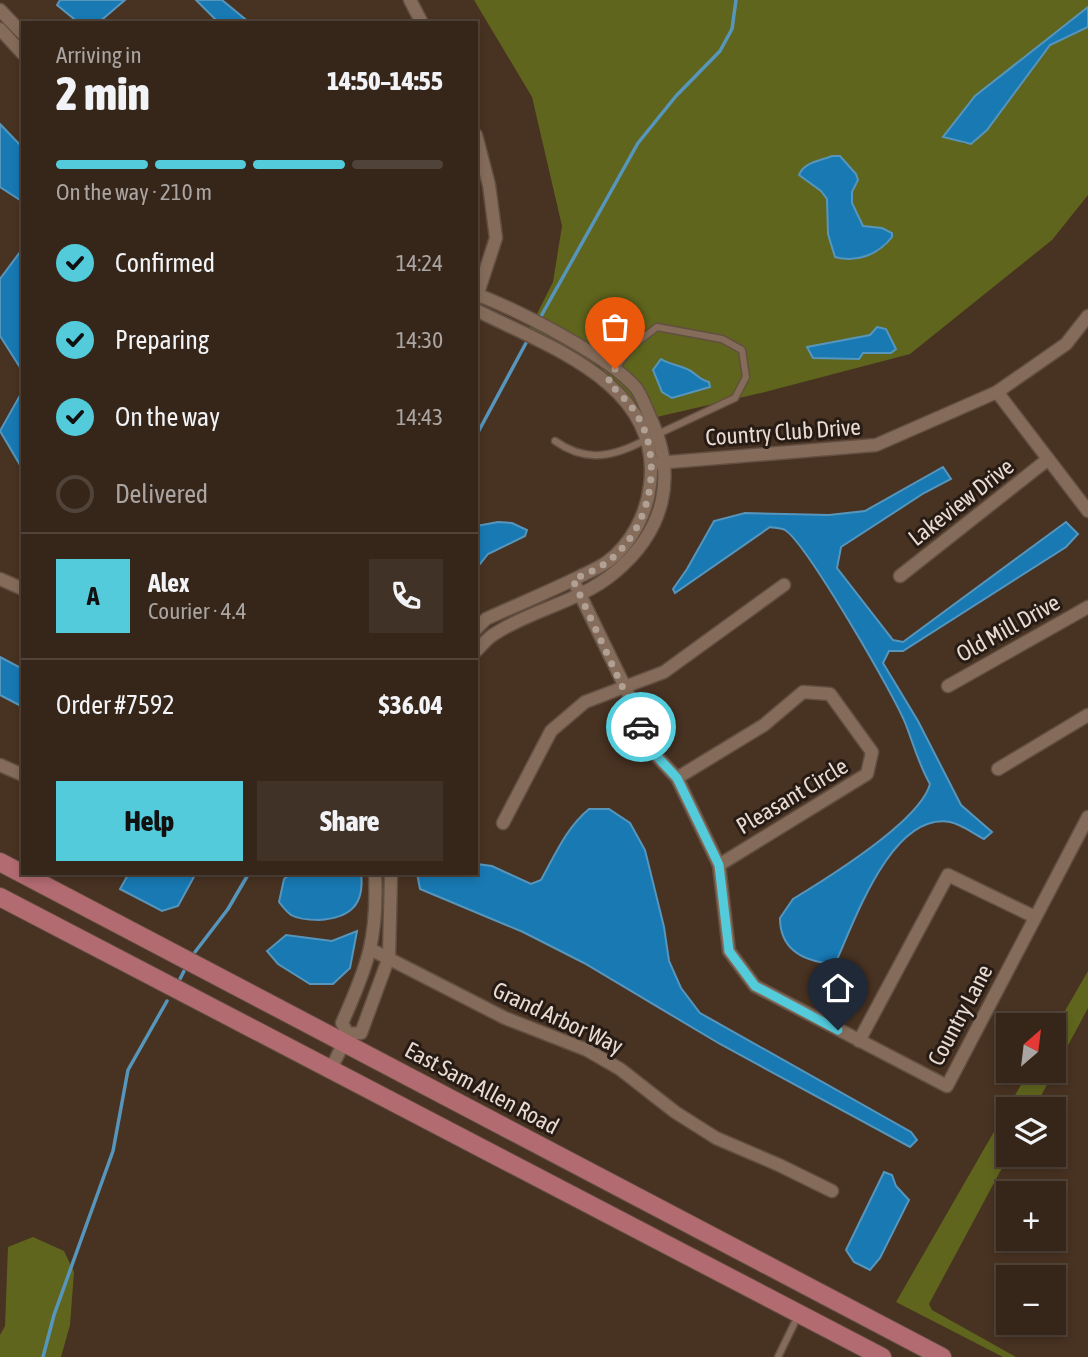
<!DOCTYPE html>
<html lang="en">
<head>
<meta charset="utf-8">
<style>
  body { margin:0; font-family:"Asap Condensed",sans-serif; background:#413227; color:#f1f3f6; height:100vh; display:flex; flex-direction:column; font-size:26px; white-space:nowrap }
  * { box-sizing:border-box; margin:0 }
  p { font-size:23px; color:#aaa5a2 }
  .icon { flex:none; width:38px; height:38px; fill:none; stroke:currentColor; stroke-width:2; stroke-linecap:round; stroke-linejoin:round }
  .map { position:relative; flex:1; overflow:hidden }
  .drawer { position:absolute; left:21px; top:21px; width:457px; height:854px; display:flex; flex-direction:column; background:#36261a; border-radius:0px; box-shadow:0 4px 10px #0003,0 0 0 2px #504339 }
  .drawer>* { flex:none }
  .needle { width:46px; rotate:28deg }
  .fabs { position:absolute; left:996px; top:1013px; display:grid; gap:14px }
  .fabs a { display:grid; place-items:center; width:70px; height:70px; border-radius:0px; background:#36261a; box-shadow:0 4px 10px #0003,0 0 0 2px #504339; font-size:35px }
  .pin { position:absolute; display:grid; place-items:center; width:60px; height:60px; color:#fff; margin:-72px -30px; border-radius:50% 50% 50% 0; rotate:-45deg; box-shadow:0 0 7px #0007 }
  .pin .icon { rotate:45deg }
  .courier { position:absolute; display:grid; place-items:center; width:70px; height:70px; margin:-35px; border:5px solid #53cbdb; border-radius:50%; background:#fff; color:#222; box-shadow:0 2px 9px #0007 }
  .headline em { font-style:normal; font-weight:800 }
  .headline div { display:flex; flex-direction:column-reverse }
  .headline { display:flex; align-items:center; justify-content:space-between; height:119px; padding:0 35px }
  h1 { font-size:46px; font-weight:800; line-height:52px }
  .bar { display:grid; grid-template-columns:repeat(4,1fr); gap:10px 7px; align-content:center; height:84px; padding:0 35px }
  .bar i { height:9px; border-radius:5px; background:#504339 }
  .bar .current { background:#53cbdb }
  .bar p { grid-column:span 4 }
  .line { display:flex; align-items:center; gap:18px; padding:0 35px; border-top:2px solid #504339 }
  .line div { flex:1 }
  .round { display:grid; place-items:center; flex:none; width:74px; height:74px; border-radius:0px; background:#413227 }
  ol { padding:0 35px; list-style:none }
  li { display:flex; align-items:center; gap:21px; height:77px }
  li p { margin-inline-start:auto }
  li .icon { padding:7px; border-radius:50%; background:#53cbdb; color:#111; stroke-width:4 }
  li:last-child { color:#aaa5a2 }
  li i { width:38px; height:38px; border:4px solid #504339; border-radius:50% }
  .button { display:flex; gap:14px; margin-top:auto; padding:14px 35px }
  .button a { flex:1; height:80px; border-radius:0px; background:#53cbdb; color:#111; font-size:28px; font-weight:800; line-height:80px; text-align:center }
  .button a+a { background:#413227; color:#f1f3f6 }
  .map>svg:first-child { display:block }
  .green { fill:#5f651d; fill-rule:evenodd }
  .water { fill:#1879b3; stroke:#5796bc; stroke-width:2 }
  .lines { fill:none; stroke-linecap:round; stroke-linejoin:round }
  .stream { stroke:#5796bc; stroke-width:3.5 }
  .lane-casing { stroke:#624f42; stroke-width:9 }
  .street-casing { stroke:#624f42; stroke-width:15 }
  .primary-casing { stroke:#624f42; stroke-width:20 }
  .lane { stroke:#856c5a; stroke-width:6 }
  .street { stroke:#856c5a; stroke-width:12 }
  .primary { stroke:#b36b72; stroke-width:18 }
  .done { stroke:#b1a094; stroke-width:7; stroke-dasharray:0 12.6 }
  .route { stroke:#53cbdb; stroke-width:9 }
  .labels { text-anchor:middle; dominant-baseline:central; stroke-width:6; stroke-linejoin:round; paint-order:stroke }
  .street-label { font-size:23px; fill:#e9dbd1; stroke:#271c15 }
</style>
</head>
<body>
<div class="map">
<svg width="1088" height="1357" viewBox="0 0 1088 1357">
  <rect width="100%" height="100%" fill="#483222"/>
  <!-- green -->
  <g class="green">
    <path d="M474 0H1088V7L975 96 944 136 965 144 987 130 1050 45 1088 27V195L1052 240 910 354 765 392 648 419 599 366 529 330 553 282 562 226 532 97ZM832 156C839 161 850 167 855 174 861 180 851 192 852 200 852 210 857 218 863 226L882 228 886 245 864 257 828 234 829 217 828 199 821 190V161ZM870 335 891 353H863L829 342ZM661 359 689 370 702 381 672 397 662 392 653 370Z"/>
    <polygon points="1088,971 1088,1008 1034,1109 1008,1110 1009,1155 929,1304 932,1310 1016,1357 1003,1357 896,1302 1029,1071 1054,1071 1054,1030"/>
    <polygon points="33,1237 64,1251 74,1272 70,1325 61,1357 0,1357 0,1335 5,1326 8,1247"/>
  </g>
  <!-- water -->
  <g class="water">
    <polygon points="60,0 125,0 98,23 79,23 57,5"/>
    <polygon points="196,0 222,0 250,23 219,23"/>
    <polygon points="1088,7 1088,27 1050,45 987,130 971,144 943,137 975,96"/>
    <polygon points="0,124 23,148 23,202 0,187"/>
    <path d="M832 156H840L856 174 858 180 852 192V203L863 226 882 228 892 233V237C878 255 856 263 835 257L828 234 827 199 821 191 799 175C804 162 820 161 832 156Z"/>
    <polygon points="23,248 23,372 0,336 0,279"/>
    <polygon points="877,327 886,329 896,349 891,353 863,353 859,359 813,358 807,347 870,335"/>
    <path d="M661 359C670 365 680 365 689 370 697 374 699 380 709 382L710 387 672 398 662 392 653 370Z"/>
    <polygon points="23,390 23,470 0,431"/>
    <path d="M943 467 951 479 924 493 841 547 837 568 893 640 903 642 1066 522 1078 534 1066 547 903 651H889L883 663 918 721 961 805 992 832 984 839C974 834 961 824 950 822 891 812 854 923 835 964 806 962 780 951 780 918L793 899C826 879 920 821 930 784 919 765 914 746 906 725 895 696 806 543 785 530 781 528 774 528 770 527L675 593 673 589 687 569 714 521 745 513 829 515 865 511Z"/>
    <polygon points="498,522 512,523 527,530 525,536 488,554 476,569 476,526"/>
    <polygon points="0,657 23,669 23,707 0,695"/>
    <path d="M589 809H609L630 823 645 850 664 927 669 961 681 988 700 1013 911 1132 917 1140 910 1147 720 1044 584 963 523 932 420 889 417 873H476V864L492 866 531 884 541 880C555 855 566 828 589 809Z"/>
    <polygon points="129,873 196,873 178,906 162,911 120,889"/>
    <path d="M292 873H361C365 906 349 918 319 920 311 920 298 919 291 915 287 912 282 906 279 902L284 879Z"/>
    <polygon points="357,931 350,968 333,984 310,984 278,964 267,951 286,935 332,941"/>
    <polygon points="884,1172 892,1175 896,1186 909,1200 880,1258 870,1270 854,1262 846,1250"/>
  </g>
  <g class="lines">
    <!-- stream -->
    <g class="stream">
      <polyline points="540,318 638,143 676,96 720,51 732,29 736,0"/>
      <polyline points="476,436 526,343"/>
      <polyline points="195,952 228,909 249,873"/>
      <polyline points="179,981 184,971"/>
      <polyline points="43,1357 54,1315 113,1151 128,1070 167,1001"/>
    </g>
    <defs>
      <g id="lane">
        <polyline points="615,369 632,346 657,327 722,339 742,350 746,377 735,398 658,434"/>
        <path d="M555 441C586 463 614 457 647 439"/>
        <polyline points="778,1357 794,1324"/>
      </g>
      <g id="street">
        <polyline points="410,0 422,23"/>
        <polyline points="0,10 23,34"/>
        <polyline points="0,29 23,54"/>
        <polyline points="476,135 489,185 496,238 476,299"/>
        <path d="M476 294C517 310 609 356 636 388 642 396 646 408 650 417 678 476 665 531 614 573 579 602 533 609 496 633 488 637 482 645 476 651"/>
        <path d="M476 310C549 347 663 384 650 485 647 513 631 545 607 562 599 568 588 572 579 577 548 592 517 605 486 619L476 629"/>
        <polyline points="997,392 1088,511"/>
        <polyline points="657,463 876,445 997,392 1066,344 1088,316"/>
        <polyline points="900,576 1047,460"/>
        <polyline points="0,579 23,589"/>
        <polyline points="573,580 626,689 651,750 677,778 719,865 729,951 755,986 947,1086 1088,817"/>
        <polyline points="948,686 1088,607"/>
        <polyline points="0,765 23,775"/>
        <polyline points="998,769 1088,715"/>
        <polyline points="677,778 764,725 803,692 830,694 872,752 867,774 719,865"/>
        <polyline points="503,823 551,731 585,702 664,672 784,585"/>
        <polyline points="372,950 505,1018 587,1050 620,1069 675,1112 716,1138 779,1165 832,1191"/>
        <polyline points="348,1034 361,1033 389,957 391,873"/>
        <path d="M348 1034 342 1023C368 965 378 938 375 873"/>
        <polyline points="859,1041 948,875 1035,917"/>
        <polyline points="331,1069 346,1038"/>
      </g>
      <g id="primary">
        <polyline points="0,862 942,1357"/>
        <polyline points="0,897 882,1357"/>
      </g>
    </defs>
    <!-- lane casing -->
    <use href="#lane" class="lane-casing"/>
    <!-- street casing -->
    <use href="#street" class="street-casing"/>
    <!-- primary casing -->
    <use href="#primary" class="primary-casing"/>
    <!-- lane -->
    <use href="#lane" class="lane"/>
    <!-- street -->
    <use href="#street" class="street"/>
    <!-- primary -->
    <use href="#primary" class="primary"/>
  </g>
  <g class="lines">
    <!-- done -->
    <path class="done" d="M615 369 608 382C618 392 630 403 637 415 665 461 650 531 607 562 597 570 584 574 573 580L641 727"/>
    <!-- route -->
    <polyline class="route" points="641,727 651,750 677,778 719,865 729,951 755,986 838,1030"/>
  </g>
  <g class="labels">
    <!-- street labels -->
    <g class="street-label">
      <text transform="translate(783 432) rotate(-4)">Country Club Drive</text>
      <text transform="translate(961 502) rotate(-38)">Lakeview Drive</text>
      <text transform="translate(1008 628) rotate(-29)">Old Mill Drive</text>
      <text transform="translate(792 796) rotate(-31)">Pleasant Circle</text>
      <text transform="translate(960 1015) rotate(-62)">Country Lane</text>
      <text transform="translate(558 1018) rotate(25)">Grand Arbor Way</text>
      <text transform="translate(482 1088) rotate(28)">East Sam Allen Road</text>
    </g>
  </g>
</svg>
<div class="fabs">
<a><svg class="needle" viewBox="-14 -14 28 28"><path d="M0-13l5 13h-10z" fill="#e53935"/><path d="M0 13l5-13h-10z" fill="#aaa5a2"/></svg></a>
<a><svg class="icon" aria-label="layers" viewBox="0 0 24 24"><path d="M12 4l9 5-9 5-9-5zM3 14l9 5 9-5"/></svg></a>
<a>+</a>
<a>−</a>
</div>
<div class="pin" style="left:615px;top:369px;background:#ea580c"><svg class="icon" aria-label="bag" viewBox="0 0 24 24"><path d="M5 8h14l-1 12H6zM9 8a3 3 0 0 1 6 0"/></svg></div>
<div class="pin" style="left:838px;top:1030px;background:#1f2937"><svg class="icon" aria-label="home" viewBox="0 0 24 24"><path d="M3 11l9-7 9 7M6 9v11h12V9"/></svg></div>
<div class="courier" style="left:641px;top:727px"><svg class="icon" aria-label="car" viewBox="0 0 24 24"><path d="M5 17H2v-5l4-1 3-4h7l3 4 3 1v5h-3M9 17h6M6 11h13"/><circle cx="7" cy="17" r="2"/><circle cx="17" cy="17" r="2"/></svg></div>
<section class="drawer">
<div class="headline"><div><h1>2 min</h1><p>Arriving in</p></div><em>14:50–14:55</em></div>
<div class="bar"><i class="current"></i><i class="current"></i><i class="current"></i><i></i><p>On the way · 210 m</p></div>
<ol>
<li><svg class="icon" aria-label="check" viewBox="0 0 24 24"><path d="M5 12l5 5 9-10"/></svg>Confirmed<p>14:24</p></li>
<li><svg class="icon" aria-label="check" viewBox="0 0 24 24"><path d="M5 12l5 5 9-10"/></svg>Preparing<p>14:30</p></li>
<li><svg class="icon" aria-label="check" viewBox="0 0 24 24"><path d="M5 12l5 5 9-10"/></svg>On the way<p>14:43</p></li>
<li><i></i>Delivered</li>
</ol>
<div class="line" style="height:126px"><b class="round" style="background:#53cbdb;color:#111">A</b><div><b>Alex</b><p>Courier · 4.4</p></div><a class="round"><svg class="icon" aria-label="phone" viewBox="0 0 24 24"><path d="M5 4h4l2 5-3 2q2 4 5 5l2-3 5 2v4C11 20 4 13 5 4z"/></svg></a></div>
<div class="line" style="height:91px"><div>Order #7592</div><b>$36.04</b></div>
<div class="button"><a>Help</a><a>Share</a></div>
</section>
</div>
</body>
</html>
